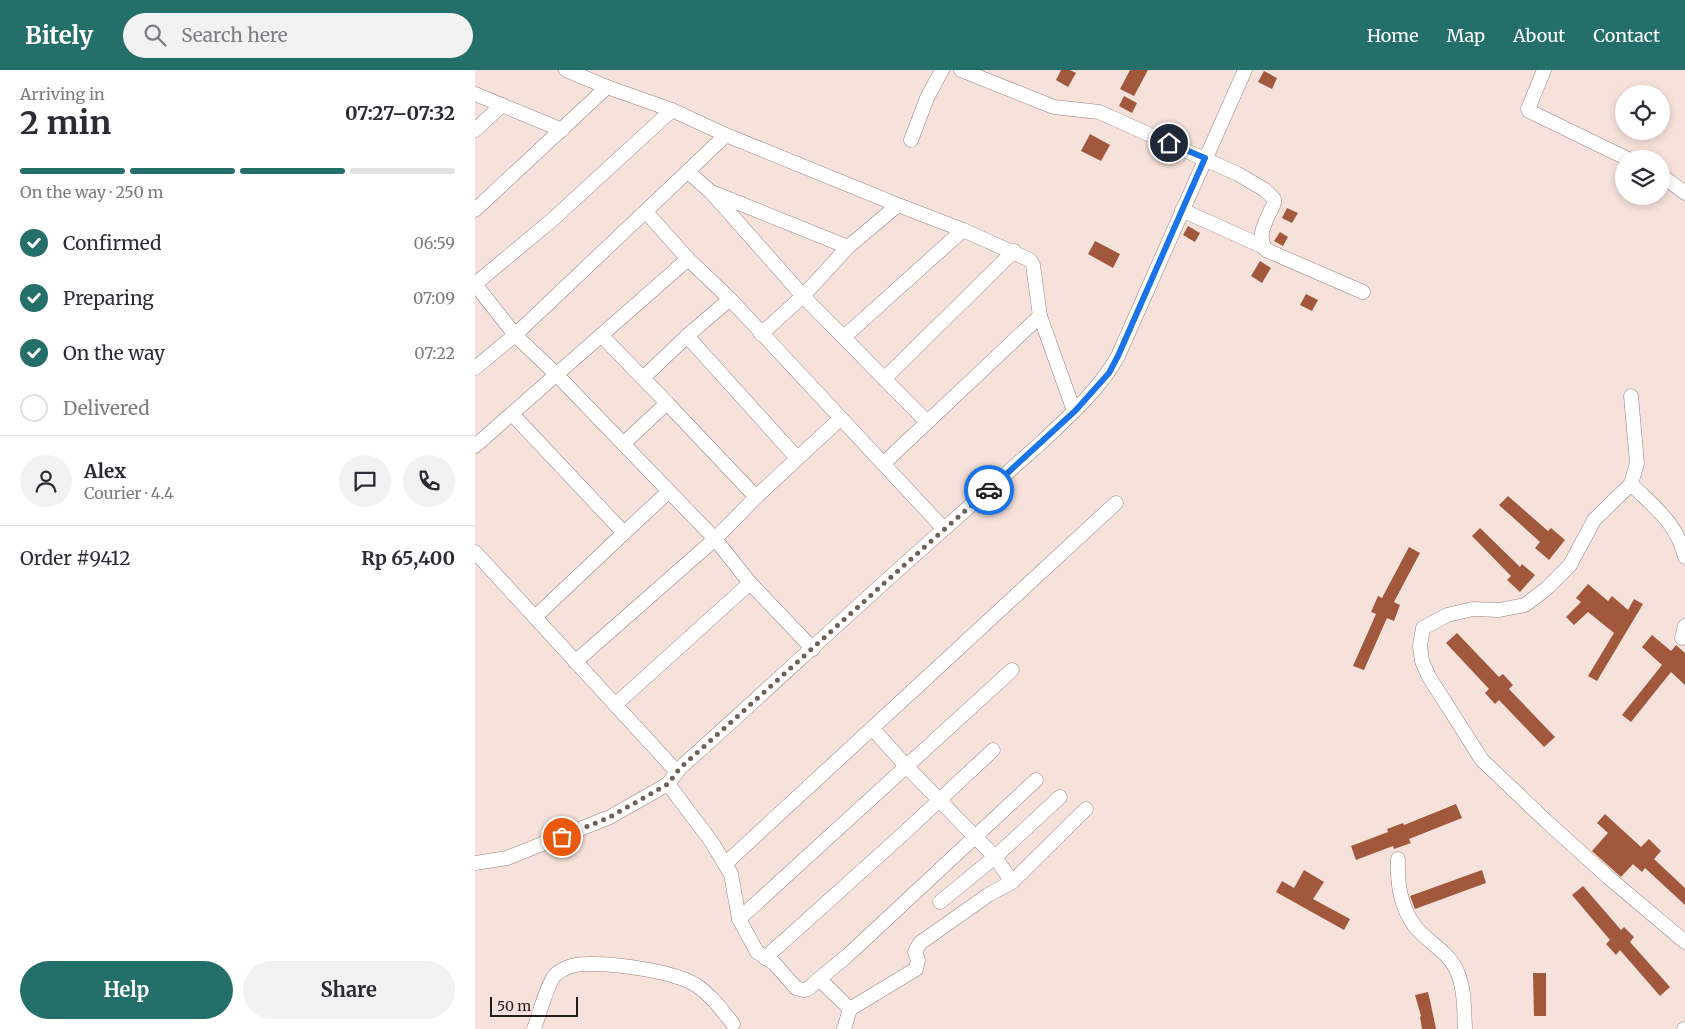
<!DOCTYPE html>
<html lang="en">
<head>
<meta charset="utf-8">
<style>
  body { margin:0; font-family:Merriweather,serif; background:#f2f2f3; color:#2b2b33; height:100vh; display:flex; flex-direction:column; font-size:19px; white-space:nowrap }
  * { box-sizing:border-box; margin:0 }
  p { font-size:16px; color:#7c7c81 }
  .icon { flex:none; width:28px; height:28px; fill:none; stroke:currentColor; stroke-width:2; stroke-linecap:round; stroke-linejoin:round }
  .map { position:relative; flex:1; overflow:hidden }
  .drawer { display:flex; flex-direction:column; background:#fff; width:475px }
  .drawer>* { flex:none }
  .tools { position:absolute; left:1140px; top:15px; display:grid; gap:10px }
  .tools a { display:grid; place-items:center; width:55px; height:55px; border-radius:50%; background:#fff; box-shadow:0 2px 8px #0003; font-size:25px }
  .scale { position:absolute; left:15px; bottom:12px; width:88px; box-sizing:border-box; padding-left:5px; border:2px solid #231b19; border-top:0; font-size:14px; line-height:18px; white-space:nowrap; color:#231b19; -webkit-text-stroke:4px #f7e2db; paint-order:stroke }
  .pin { position:absolute; display:grid; place-items:center; width:42px; height:42px; color:#fff; margin:-21px; border:2px solid #fff; border-radius:50%; box-shadow:0 1px 5px #0007 }
  .courier { position:absolute; display:grid; place-items:center; width:50px; height:50px; margin:-25px; border:4px solid #1a73e8; border-radius:50%; background:#fff; color:#222; box-shadow:0 1px 6px #0007 }
  .overview em { font-style:normal; font-weight:700 }
  .overview div { display:flex; flex-direction:column-reverse }
  .overview { display:flex; align-items:center; justify-content:space-between; height:85px; padding:0 20px }
  h1 { font-size:32px; font-weight:700; line-height:38px }
  .bar { display:grid; grid-template-columns:repeat(4,1fr); gap:8px 5px; align-content:center; height:60px; padding:0 20px }
  .bar i { height:6px; border-radius:4px; background:#e1e1e2 }
  .bar .active { background:#256f6a }
  .bar p { grid-column:span 4 }
  .line { display:flex; align-items:center; gap:12px; padding:0 20px; border-top:1px solid #e1e1e2 }
  .line div { flex:1 }
  .round { display:grid; place-items:center; flex:none; width:52px; height:52px; border-radius:26px; background:#f2f2f3 }
  ol { padding:0 20px; list-style:none }
  li { display:flex; align-items:center; gap:15px; height:55px }
  li p { margin-inline-start:auto }
  li .icon { padding:5px; border-radius:50%; background:#256f6a; color:#fff; stroke-width:4 }
  li:last-child { color:#7c7c81 }
  li i { width:28px; height:28px; border:2px solid #e1e1e2; border-radius:50% }
  .action { display:flex; gap:10px; margin-top:auto; padding:10px 20px }
  .action a { flex:1; height:58px; border-radius:30px; background:#256f6a; color:#fff; font-size:20px; font-weight:700; line-height:58px; text-align:center }
  .action a+a { background:#f2f2f3; color:#2b2b33 }
  header { display:flex; align-items:center; gap:30px; box-sizing:border-box; height:70px; padding:0 25px; background:#256f6a; color:#fff }
  header strong { font-size:24px }
  nav { display:flex; gap:28px; margin-inline-start:auto; font-size:18px }
  .search { width:350px; height:45px; background:#f2f2f3; display:flex; align-items:center; gap:12px; box-sizing:border-box; padding:0 18px; border-radius:28px; color:#7c7c81; font-size:19px }
  main { display:flex; flex:1; min-height:0 }
  .map>svg:first-child { display:block }
  .building { fill:#a2583d }
  .lines { fill:none; stroke-linecap:round; stroke-linejoin:round }
  .minor-casing { stroke:#97847e; stroke-width:15 }
  .minor { stroke:#fff; stroke-width:14 }
  .done { stroke:#6d615d; stroke-width:5; stroke-dasharray:0 9 }
  .route { stroke:#1a73e8; stroke-width:6 }
</style>
</head>
<body>
<header>
<strong>Bitely</strong>
<div class="search"><svg class="icon" aria-label="search" viewBox="0 0 24 24"><circle cx="10" cy="10" r="6"/><path d="M15 15l6 6"/></svg>Search here</div>
<nav><a>Home</a><a>Map</a><a>About</a><a>Contact</a></nav>
</header>
<main>
<section class="drawer">
<div class="overview"><div><h1>2 min</h1><p>Arriving in</p></div><em>07:27–07:32</em></div>
<div class="bar"><i class="active"></i><i class="active"></i><i class="active"></i><i></i><p>On the way · 250 m</p></div>
<ol>
<li><svg class="icon" aria-label="check" viewBox="0 0 24 24"><path d="M5 12l5 5 9-10"/></svg>Confirmed<p>06:59</p></li>
<li><svg class="icon" aria-label="check" viewBox="0 0 24 24"><path d="M5 12l5 5 9-10"/></svg>Preparing<p>07:09</p></li>
<li><svg class="icon" aria-label="check" viewBox="0 0 24 24"><path d="M5 12l5 5 9-10"/></svg>On the way<p>07:22</p></li>
<li><i></i>Delivered</li>
</ol>
<div class="line" style="height:90px"><a class="round"><svg class="icon" aria-label="person" viewBox="0 0 24 24"><circle cx="12" cy="8" r="4"/><path d="M4 21q1-7 8-7t8 7"/></svg></a><div><b>Alex</b><p>Courier · 4.4</p></div><a class="round"><svg class="icon" aria-label="chat" viewBox="0 0 24 24"><path d="M4 5h16v11H9l-5 4z"/></svg></a><a class="round"><svg class="icon" aria-label="phone" viewBox="0 0 24 24"><path d="M5 4h4l2 5-3 2q2 4 5 5l2-3 5 2v4C11 20 4 13 5 4z"/></svg></a></div>
<div class="line" style="height:65px"><div>Order #9412</div><b>Rp 65,400</b></div>
<div class="action"><a>Help</a><a>Share</a></div>
</section>
<div class="map">
<svg width="1210" height="959" viewBox="0 0 1210 959">
  <rect width="100%" height="100%" fill="#f7e2db"/>
  <!-- building -->
  <g class="building">
    <polygon points="586,0 595,0 601,3 593,17 581,10"/>
    <polygon points="655,0 673,0 659,26 645,19"/>
    <polygon points="789,1 802,8 797,19 783,12"/>
    <polygon points="649,26 662,33 657,43 644,36"/>
    <polygon points="615,64 635,75 626,91 606,81"/>
    <polygon points="812,138 823,143 817,153 807,148"/>
    <polygon points="713,156 725,163 720,172 708,165"/>
    <polygon points="805,162 813,167 808,176 799,171"/>
    <polygon points="620,171 645,184 638,198 613,184"/>
    <polygon points="785,191 796,198 787,213 776,206"/>
    <polygon points="831,224 843,230 837,241 825,235"/>
    <polygon points="1033,426 1073,461 1076,458 1090,470 1074,490 1060,478 1065,472 1024,435"/>
    <polygon points="1005,458 1045,497 1047,494 1060,505 1045,522 1032,510 1036,506 997,466"/>
    <polygon points="934,477 945,483 919,532 925,535 919,551 912,548 889,600 878,596 901,544 896,542 903,526 907,528"/>
    <polygon points="1113,514 1133,531 1137,526 1153,540 1159,529 1168,534 1122,611 1113,606 1139,563 1113,542 1099,555 1091,547 1106,532 1101,528"/>
    <polygon points="982,563 1024,607 1028,604 1038,615 1034,619 1080,667 1069,677 1024,630 1020,634 1010,623 1014,619 971,573"/>
    <polygon points="1177,565 1196,581 1201,575 1210,583 1210,615 1196,602 1156,652 1147,645 1187,595 1167,577"/>
    <polygon points="981,734 987,748 934,769 936,773 919,779 918,776 881,790 876,776 913,762 912,759 928,753 929,755"/>
    <polygon points="1130,744 1166,777 1174,769 1186,781 1179,789 1210,818 1210,835 1170,798 1167,802 1158,794 1146,807 1117,781 1133,763 1122,753"/>
    <polygon points="829,800 849,812 838,829 875,849 869,860 801,822 807,811 819,818"/>
    <polygon points="1007,800 1011,813 940,839 935,826"/>
    <polygon points="1108,816 1146,860 1149,857 1159,867 1155,872 1195,917 1185,926 1145,880 1141,885 1131,874 1135,870 1097,825"/>
    <polygon points="1058,903 1071,903 1071,946 1059,946"/>
    <polygon points="953,922 956,935 961,959 947,959 945,947 946,946 940,925"/>
  </g>
  <g class="lines">
    <defs>
      <g id="minor">
        <polyline points="91,0 132,17 197,40 251,65 423,135 488,160 555,190 558,195 565,246 599,341"/>
        <path d="M486 0 579 37 624 42 763 104 790 120 799 129V133C793 148 780 165 791 180L888 222"/>
        <polyline points="1069,0 1053,39 1054,41 1153,89"/>
        <polyline points="0,24 87,60"/>
        <polyline points="0,60 27,35"/>
        <polyline points="251,65 40,265 81,304 240,469 275,513 338,579"/>
        <polyline points="436,70 452,28 467,0"/>
        <polyline points="213,102 236,122 328,226 452,352"/>
        <polyline points="1186,105 1210,123"/>
        <polyline points="239,123 373,177"/>
        <polyline points="0,140 132,17"/>
        <polyline points="707,140 789,177"/>
        <polyline points="171,142 213,189 255,229 469,459"/>
        <polyline points="0,214 77,150 197,40"/>
        <polyline points="0,214 40,265 0,298"/>
        <polyline points="286,264 328,226 373,177 423,135"/>
        <polyline points="126,265 192,333 148,374"/>
        <polyline points="212,266 322,388"/>
        <polyline points="369,267 488,160"/>
        <polyline points="168,308 212,266 255,229"/>
        <polyline points="410,308 539,181"/>
        <polyline points="1156,326 1162,393 1156,414"/>
        <polyline points="192,333 281,427"/>
        <polyline points="37,344 149,463 193,422"/>
        <polyline points="0,376 213,189"/>
        <polyline points="409,393 565,246"/>
        <polyline points="0,482 202,702"/>
        <path d="M1210 487C1202 453 1180 438 1156 414L1119 450 1095 495 1071 519 1050 535 1024 540 998 539 972 545 948 558 945 576 947 591 954 607 1007 690 1071 751 1133 807 1210 872"/>
        <polyline points="60,547 149,463"/>
        <polyline points="1207,568 1210,556"/>
        <polyline points="100,592 240,469 281,427 366,348"/>
        <polyline points="140,635 275,513"/>
        <polyline points="397,658 431,696 520,787 537,812"/>
        <polyline points="193,714 236,771 256,804 264,849 282,882 299,893 321,918 329,920 333,919 344,909 375,939 369,959"/>
        <path d="M923 789C922 812 925 836 939 855 950 871 972 880 981 899 990 918 989 939 990 959"/>
        <path d="M0 793 32 788 135 747 193 714 205 698C290 622 374 543 460 467 496 435 532 403 568 371 595 345 624 320 643 286L770 0"/>
        <polyline points="250,794 641,433"/>
        <polyline points="465,832 520,787 585,727"/>
        <polyline points="264,849 537,600"/>
        <polyline points="290,888 428,764 518,680"/>
        <polyline points="344,909 372,886 561,710"/>
        <polyline points="375,939 441,899 443,890 440,882 445,873 513,825 537,812 611,739"/>
        <path d="M59 959C63 948 73 912 80 905 88 898 100 894 112 894 138 893 198 901 221 915 236 925 246 939 258 954"/>
        <polyline points="1209,959 1210,959"/>
      </g>
    </defs>
    <!-- minor casing -->
    <use href="#minor" class="minor-casing"/>
    <!-- minor -->
    <use href="#minor" class="minor"/>
  </g>
  <g class="lines">
    <!-- done -->
    <path class="done" d="M87 767 135 747 193 714 205 698C308 606 410 511 514 420"/>
    <!-- route -->
    <polyline class="route" points="514,420 600,341 634,303 643,286 730,88 694,73"/>
  </g>
</svg>
<div class="tools">
<a><svg class="icon" aria-label="locate" viewBox="0 0 24 24"><circle cx="12" cy="12" r="6"/><path d="M12 2v4M12 18v4M2 12h4M18 12h4"/></svg></a>
<a><svg class="icon" aria-label="layers" viewBox="0 0 24 24"><path d="M12 4l9 5-9 5-9-5zM3 14l9 5 9-5"/></svg></a>
</div>
<div class="scale">50 m</div>
<div class="pin" style="left:87px;top:767px;background:#ea580c"><svg class="icon" aria-label="bag" viewBox="0 0 24 24"><path d="M5 8h14l-1 12H6zM9 8a3 3 0 0 1 6 0"/></svg></div>
<div class="pin" style="left:694px;top:73px;background:#1f2937"><svg class="icon" aria-label="home" viewBox="0 0 24 24"><path d="M3 11l9-7 9 7M6 9v11h12V9"/></svg></div>
<div class="courier" style="left:514px;top:420px"><svg class="icon" aria-label="car" viewBox="0 0 24 24"><path d="M5 17H2v-5l4-1 3-4h7l3 4 3 1v5h-3M9 17h6M6 11h13"/><circle cx="7" cy="17" r="2"/><circle cx="17" cy="17" r="2"/></svg></div>
</div>
</main>
</body>
</html>
